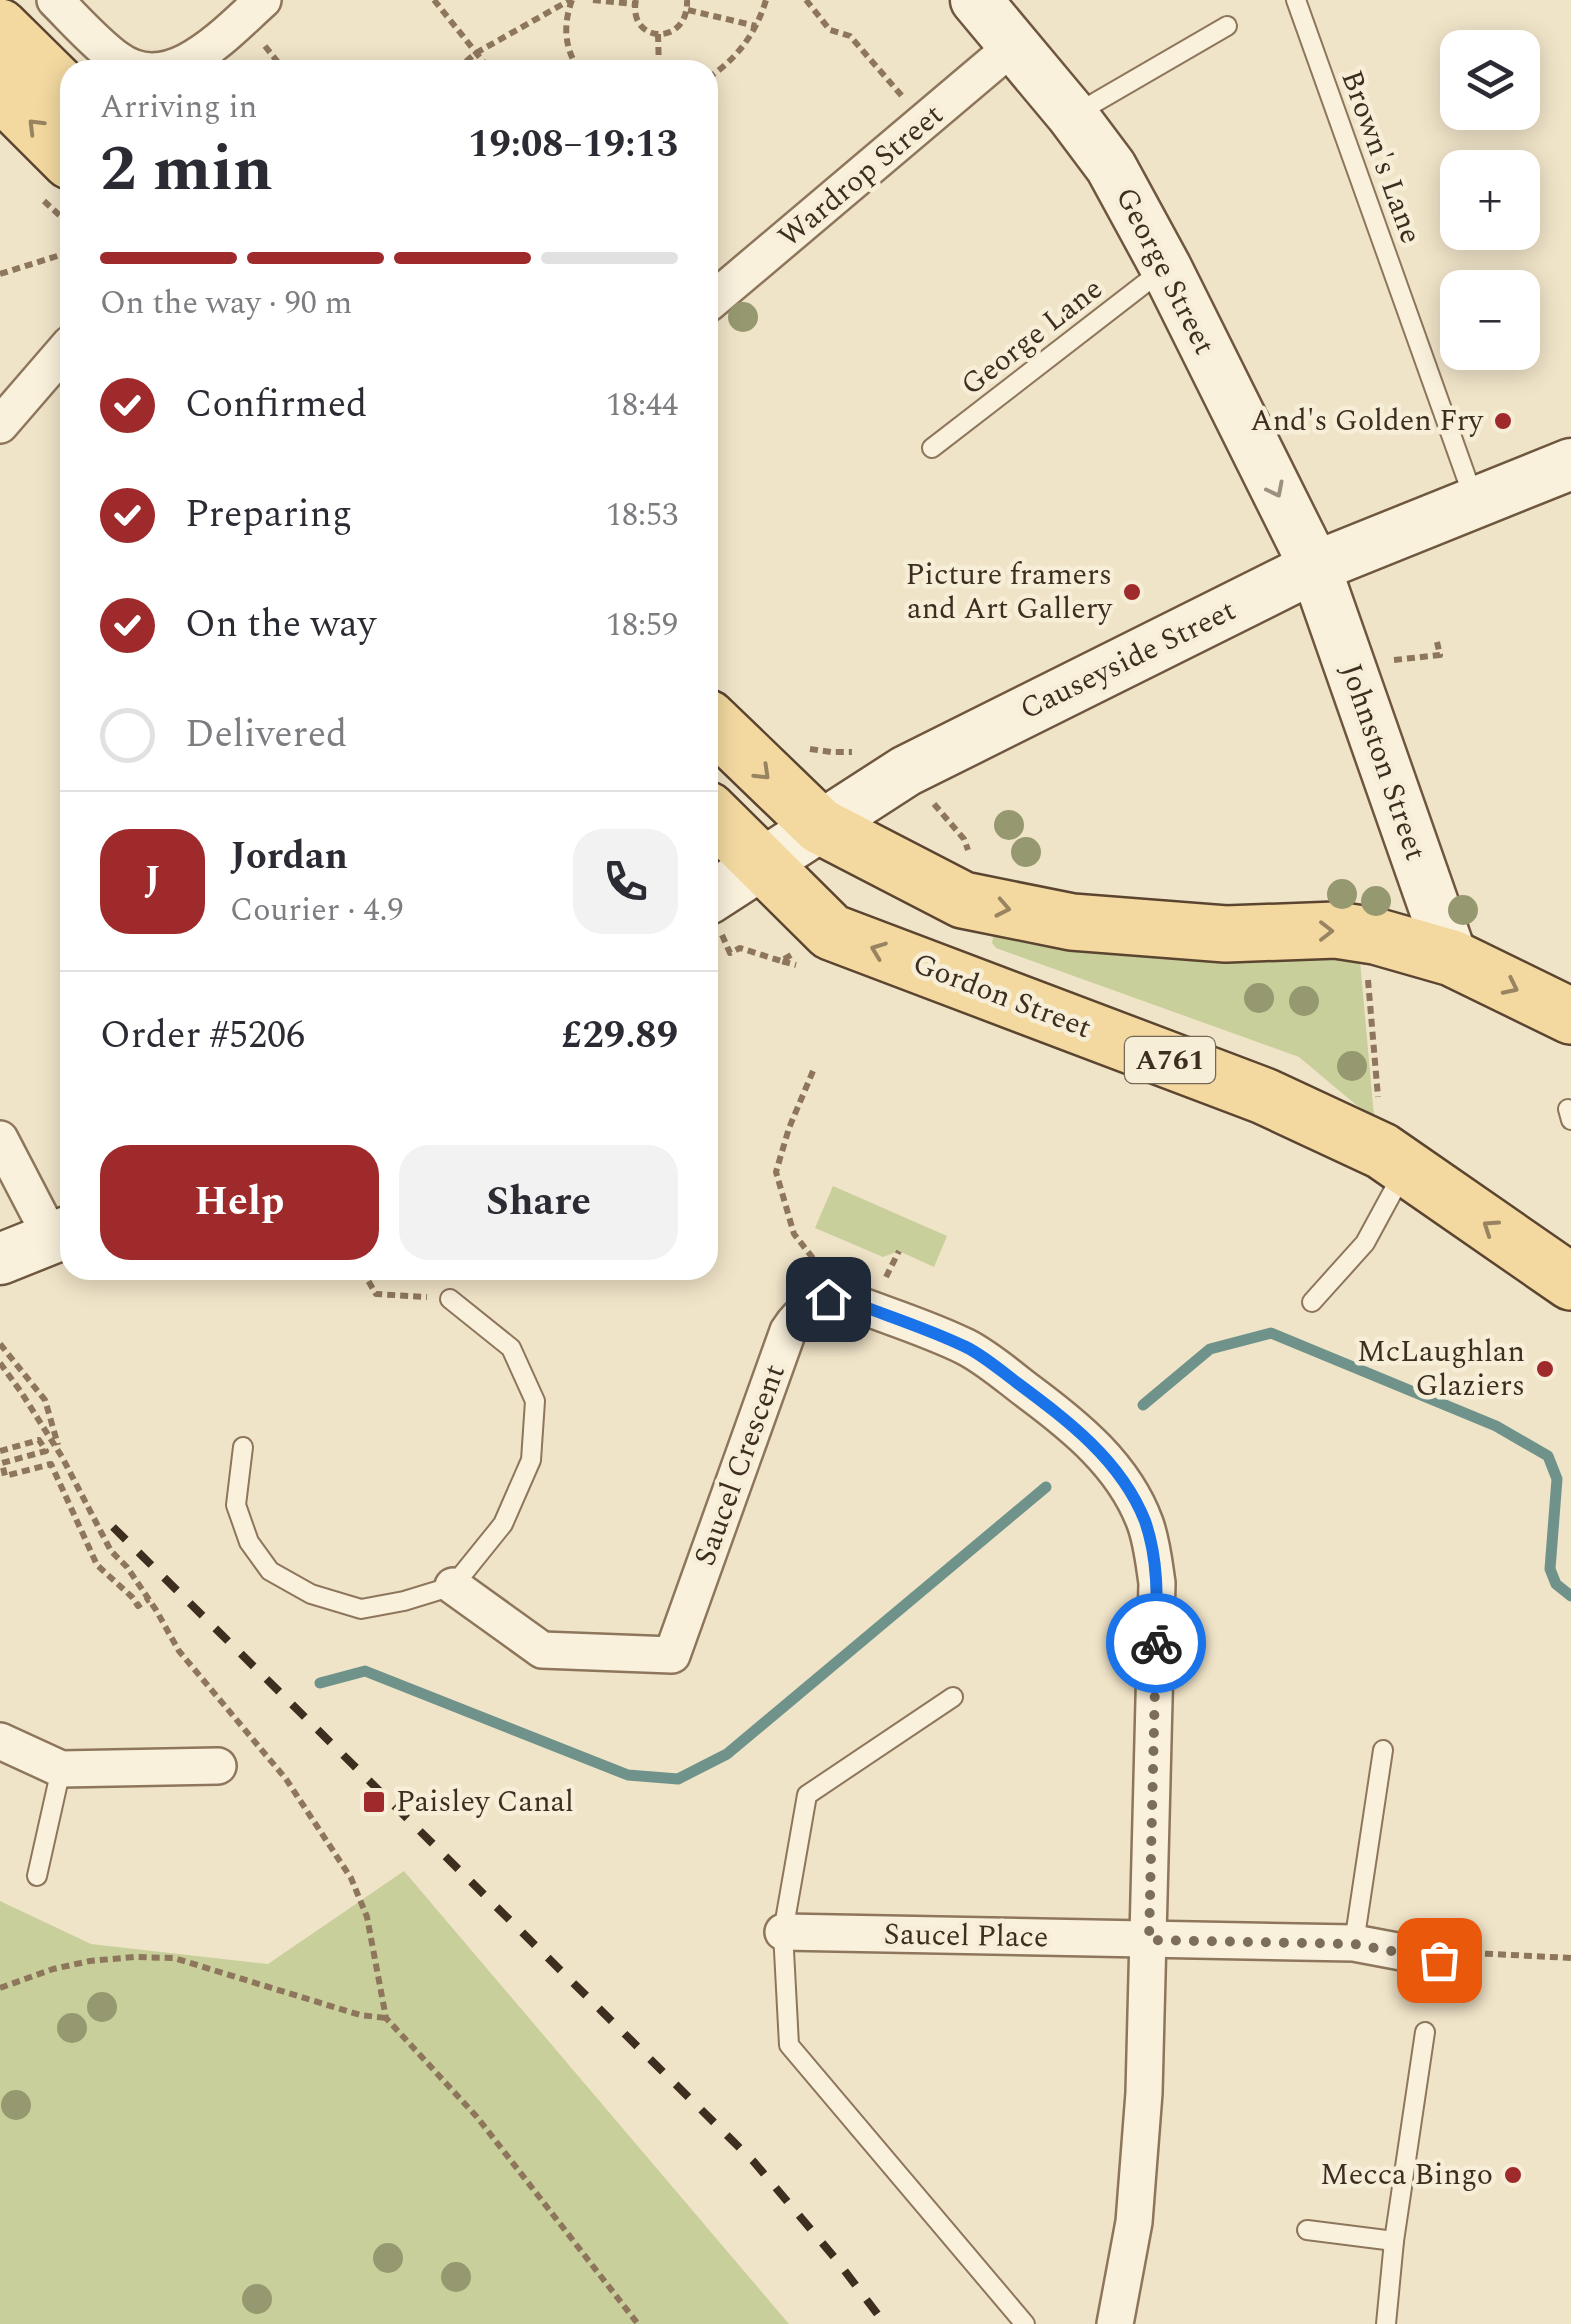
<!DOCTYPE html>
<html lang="en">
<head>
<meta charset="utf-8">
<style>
  body { margin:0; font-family:Spectral,serif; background:#f2f2f3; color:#2b2b33; height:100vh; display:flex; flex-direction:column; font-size:38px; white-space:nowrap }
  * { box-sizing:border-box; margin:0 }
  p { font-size:32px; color:#7c7c81 }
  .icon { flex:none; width:55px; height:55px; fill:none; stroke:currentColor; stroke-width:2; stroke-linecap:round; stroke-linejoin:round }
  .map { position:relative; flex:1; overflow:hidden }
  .side { position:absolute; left:60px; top:60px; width:658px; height:1220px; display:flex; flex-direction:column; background:#fff; border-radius:30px; box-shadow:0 5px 25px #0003 }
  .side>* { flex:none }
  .fabs { position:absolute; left:1440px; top:30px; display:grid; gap:20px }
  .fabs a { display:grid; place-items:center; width:100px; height:100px; border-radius:20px; background:#fff; box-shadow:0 5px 25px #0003; font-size:50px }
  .pin { position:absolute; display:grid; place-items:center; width:85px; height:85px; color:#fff; margin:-42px; border-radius:20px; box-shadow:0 5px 15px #0006 }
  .courier { position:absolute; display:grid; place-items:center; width:100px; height:100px; margin:-50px; border:8px solid #1a73e8; border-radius:50%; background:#fff; color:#222; box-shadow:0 2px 12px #0007 }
  .summary em { font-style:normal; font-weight:700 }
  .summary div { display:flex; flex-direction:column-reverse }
  .summary { display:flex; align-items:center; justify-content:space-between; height:170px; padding:0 40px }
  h1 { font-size:65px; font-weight:700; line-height:75px }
  .bar { display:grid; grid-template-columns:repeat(4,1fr); gap:15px 10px; align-content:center; height:120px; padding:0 40px }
  .bar i { height:12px; border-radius:8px; background:#e1e1e2 }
  .bar .active { background:#9e2a2b }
  .bar p { grid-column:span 4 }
  .line { display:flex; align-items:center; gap:25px; padding:0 40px; border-top:2px solid #e1e1e2 }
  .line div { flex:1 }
  .round { display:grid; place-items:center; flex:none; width:105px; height:105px; border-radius:30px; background:#f2f2f3 }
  ol { padding:0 40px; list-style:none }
  li { display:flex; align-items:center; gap:30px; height:110px }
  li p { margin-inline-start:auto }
  li .icon { padding:10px; border-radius:50%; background:#9e2a2b; color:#fff; stroke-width:4 }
  li:last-child { color:#7c7c81 }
  li i { width:55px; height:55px; border:5px solid #e1e1e2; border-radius:50% }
  .button { display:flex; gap:20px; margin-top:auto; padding:20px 40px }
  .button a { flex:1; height:115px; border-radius:30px; background:#9e2a2b; color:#fff; font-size:40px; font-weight:700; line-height:115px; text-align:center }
  .button a+a { background:#f2f2f3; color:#2b2b33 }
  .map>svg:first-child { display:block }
  .green { fill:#c9cf9b }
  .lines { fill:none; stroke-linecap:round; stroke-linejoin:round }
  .stream { stroke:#6f938a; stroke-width:11 }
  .lane-casing { stroke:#8d765c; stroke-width:22 }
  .street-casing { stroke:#8d765c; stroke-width:40 }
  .secondary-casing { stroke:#6f573f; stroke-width:55 }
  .primary-casing { stroke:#5b4430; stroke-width:60 }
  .path { stroke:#8d765c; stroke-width:6; stroke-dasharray:8 5; stroke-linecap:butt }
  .lane { stroke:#faf1dc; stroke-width:18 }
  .street { stroke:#faf1dc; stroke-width:35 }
  .secondary { stroke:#faf1dc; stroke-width:50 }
  .primary { stroke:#f3d9a0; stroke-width:55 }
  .rail { stroke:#3d2e20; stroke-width:8; stroke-dasharray:18 18; stroke-linecap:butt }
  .tree { fill:#96986f }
  .oneway { stroke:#988460 }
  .oneway2 { stroke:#9c907e }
  .done { stroke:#7c6e5b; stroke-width:10; stroke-dasharray:0 18 }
  .route { stroke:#1a73e8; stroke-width:12 }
  .poi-dot { fill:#9e2a2b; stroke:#f7eed8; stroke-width:4 }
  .labels { text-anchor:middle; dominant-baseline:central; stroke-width:9; stroke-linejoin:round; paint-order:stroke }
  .shield { fill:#f7eed8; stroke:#756857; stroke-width:2.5 }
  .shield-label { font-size:28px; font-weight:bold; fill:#3d2e20 }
  .street-label { font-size:30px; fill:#3d2e20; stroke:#f7eed8 }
  .poi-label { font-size:30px; fill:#3d2e20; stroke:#f7eed8; text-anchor:end }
</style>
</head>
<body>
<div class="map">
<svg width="1571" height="2324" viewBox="0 0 1571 2324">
  <rect width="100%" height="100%" fill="#f0e4c8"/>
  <!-- green -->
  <g class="green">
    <polygon points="994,932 1318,955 1360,961 1374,1116 1355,1104 1299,1057 996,948 992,943"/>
    <polygon points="833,1186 947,1236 934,1267 899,1251 883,1257 815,1228"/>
    <polygon points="404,1871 789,2324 0,2324 0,1901 91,1944 268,1964"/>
  </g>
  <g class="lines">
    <!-- stream -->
    <g class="stream">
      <polyline points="1143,1405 1210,1349 1271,1333 1496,1426 1548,1456 1557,1479 1550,1569 1556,1584 1571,1596"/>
      <polyline points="320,1683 365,1671 628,1775 678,1779 727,1754 1046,1487"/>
    </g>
    <defs>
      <g id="lane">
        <polyline points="1296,0 1474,499"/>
        <polyline points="1077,113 1227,26"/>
        <polyline points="932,448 1161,271"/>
        <polyline points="1568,1109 1571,1120"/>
        <polyline points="1312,1302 1365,1243 1403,1173"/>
        <polyline points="243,1447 236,1505 249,1542 270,1571 311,1594 361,1609 404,1601 453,1586 503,1524 531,1460 535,1401 511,1348 450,1299"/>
        <polyline points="953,1697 807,1795 783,1932 789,2045 1025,2324"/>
        <polyline points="37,1876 61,1769"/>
        <polyline points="1354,1943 1383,1750"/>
        <polyline points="1307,2230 1394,2241"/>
        <polyline points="1386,2324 1394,2241 1425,2032"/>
      </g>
      <g id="street">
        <path d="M55 0C75 20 95 43 117 59 170 98 227 32 263 0"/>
        <polyline points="708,304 1013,46"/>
        <polyline points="0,425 70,344"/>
        <polyline points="0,1139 52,1239"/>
        <path d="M453 1586 542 1650 672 1655 788 1331C801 1310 819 1299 844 1299 884 1315 928 1328 966 1347 989 1359 1009 1377 1029 1392 1076 1427 1124 1466 1145 1523 1152 1542 1154 1563 1157 1583L1144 2093 1134 2222 1115 2324"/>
        <polyline points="0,1741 61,1769 218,1766"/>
        <polyline points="783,1932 1354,1943 1439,1959"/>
      </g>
      <g id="secondary">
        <polyline points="976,0 1072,115 1111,167 1166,268 1315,567 1452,958"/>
        <polyline points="708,899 906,771 1315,567 1571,464"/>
        <polyline points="0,1259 70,1231"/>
      </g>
      <g id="primary">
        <polyline points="0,27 70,96"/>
        <polyline points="0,91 70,161"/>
        <polyline points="708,718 820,826 963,900 1072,922 1226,934 1336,930 1375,936 1452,958 1571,1016"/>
        <polyline points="708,810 831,932 1264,1096 1382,1151 1571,1282"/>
      </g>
    </defs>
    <!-- lane casing -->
    <use href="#lane" class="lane-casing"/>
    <!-- street casing -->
    <use href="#street" class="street-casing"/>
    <!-- secondary casing -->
    <use href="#secondary" class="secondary-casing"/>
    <!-- primary casing -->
    <use href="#primary" class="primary-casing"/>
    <!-- path -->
    <g class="path">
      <polyline points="434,0 490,70"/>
      <path d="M572 0C563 25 564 47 579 70"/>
      <polyline points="593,0 634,4"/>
      <path d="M636 0C627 44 689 47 687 0"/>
      <polyline points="806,0 830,30 850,36 902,96"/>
      <polyline points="688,10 756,26"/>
      <polyline points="658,34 659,70"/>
      <polyline points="265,46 284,70"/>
      <polyline points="456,70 476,53 570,0"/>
      <path d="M708 78C737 59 756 33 766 0"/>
      <polyline points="44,201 70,225"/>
      <polyline points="0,274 70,252"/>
      <polyline points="1394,660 1440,655 1437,642"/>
      <polyline points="810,749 831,752 852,752"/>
      <polyline points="934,804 964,839 968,850"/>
      <polyline points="722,935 730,953 740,948 781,961"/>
      <polyline points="791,955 781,961 796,965"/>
      <polyline points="1368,980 1378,1097"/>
      <polyline points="813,1071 789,1128 776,1172 794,1234 819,1266"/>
      <polyline points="362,1270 376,1294 427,1297"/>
      <polyline points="886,1277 899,1251"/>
      <polyline points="0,1344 45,1400 58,1445"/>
      <polyline points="0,1363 21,1392 62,1457 111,1551 127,1567 156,1610 179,1651 286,1779 351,1878 367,1917 386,2018 477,2117 638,2324"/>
      <polyline points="0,1451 39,1440 46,1451 2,1463 5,1476 51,1464 97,1565 132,1597 138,1606 149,1599"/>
      <polyline points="1472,1953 1571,1958"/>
      <polyline points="0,1988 53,1969 90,1961 134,1957 174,1958 360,2015 386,2018"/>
    </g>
    <!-- lane -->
    <use href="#lane" class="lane"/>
    <!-- street -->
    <use href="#street" class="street"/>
    <!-- secondary -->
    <use href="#secondary" class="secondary"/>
    <!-- primary -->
    <use href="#primary" class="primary"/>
    <!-- rail -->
    <polyline class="rail" points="113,1527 754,2162 835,2258 885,2324"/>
  </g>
  <!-- trees -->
  <g class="tree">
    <circle cx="743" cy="317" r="15"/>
    <circle cx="1009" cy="825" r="15"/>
    <circle cx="1026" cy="852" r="15"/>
    <circle cx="1342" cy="894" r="15"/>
    <circle cx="1376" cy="901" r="15"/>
    <circle cx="1463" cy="910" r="15"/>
    <circle cx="1259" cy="998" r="15"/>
    <circle cx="1304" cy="1001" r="15"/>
    <circle cx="1352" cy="1066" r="15"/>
    <circle cx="102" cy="2007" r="15"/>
    <circle cx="72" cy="2028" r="15"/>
    <circle cx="16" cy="2105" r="15"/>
    <circle cx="388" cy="2258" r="15"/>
    <circle cx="456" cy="2277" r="15"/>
    <circle cx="257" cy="2299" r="15"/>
  </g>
  <!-- one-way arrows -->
  <defs><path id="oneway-chevron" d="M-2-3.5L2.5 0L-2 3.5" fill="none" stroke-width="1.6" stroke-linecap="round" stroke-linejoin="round" transform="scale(2.5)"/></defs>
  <g class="oneway">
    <use href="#oneway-chevron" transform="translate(35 126) rotate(-135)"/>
    <use href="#oneway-chevron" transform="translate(763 773) rotate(44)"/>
    <use href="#oneway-chevron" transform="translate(1003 908) rotate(11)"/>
    <use href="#oneway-chevron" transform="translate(1326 931)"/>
    <use href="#oneway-chevron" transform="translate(878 950) rotate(-159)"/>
    <use href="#oneway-chevron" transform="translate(1511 987) rotate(26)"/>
    <use href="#oneway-chevron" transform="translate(1490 1227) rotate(-146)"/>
  </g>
  <use class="oneway2" href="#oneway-chevron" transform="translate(1276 490) rotate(63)"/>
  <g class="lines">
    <!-- done -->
    <polyline class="done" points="1156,1643 1149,1940 1354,1944 1439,1960"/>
    <!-- route -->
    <path class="route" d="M828 1299H844C884 1315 927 1328 966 1347 984 1356 1000 1370 1016 1382 1067 1420 1121 1460 1145 1521 1159 1561 1157 1602 1156 1643"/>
  </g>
  <!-- markers -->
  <g class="poi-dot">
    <circle cx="1503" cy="421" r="10"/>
    <circle cx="1132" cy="592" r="10"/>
    <circle cx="1545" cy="1369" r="10"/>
    <rect x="362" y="1790" width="24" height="24" rx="5"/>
    <circle cx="1513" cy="2175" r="10"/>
  </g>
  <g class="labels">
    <!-- shield labels -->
    <rect class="shield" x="1125" y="1037" width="90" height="46" rx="8"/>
    <g class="shield-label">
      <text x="1170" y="1060">A761</text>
    </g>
    <!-- street labels -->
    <g class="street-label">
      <text transform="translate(1381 157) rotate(70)">Brown's Lane</text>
      <text transform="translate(861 176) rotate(-40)">Wardrop Street</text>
      <text transform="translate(1165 271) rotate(63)">George Street</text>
      <text transform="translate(1032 337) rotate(-38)">George Lane</text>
      <text transform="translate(1128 660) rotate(-26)">Causeyside Street</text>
      <text transform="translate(1383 762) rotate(71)">Johnston Street</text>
      <text transform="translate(1002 996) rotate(21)">Gordon Street</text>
      <text transform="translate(740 1465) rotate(-70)">Saucel Crescent</text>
      <text transform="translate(966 1936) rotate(1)">Saucel Place</text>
    </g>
    <!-- poi labels -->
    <g class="poi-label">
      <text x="1483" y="421">And's Golden Fry</text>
      <text x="1112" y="575">Picture framers<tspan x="1112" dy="34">and Art Gallery</tspan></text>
      <text x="1525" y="1352">McLaughlan<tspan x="1525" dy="34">Glaziers</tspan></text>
      <text x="396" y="1802" text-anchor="start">Paisley Canal</text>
      <text x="1493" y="2175">Mecca Bingo</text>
    </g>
  </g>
</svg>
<div class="fabs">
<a><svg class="icon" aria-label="layers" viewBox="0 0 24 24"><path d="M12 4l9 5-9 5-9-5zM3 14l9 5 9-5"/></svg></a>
<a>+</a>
<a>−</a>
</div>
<div class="pin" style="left:1439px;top:1960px;background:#ea580c"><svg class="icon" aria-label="bag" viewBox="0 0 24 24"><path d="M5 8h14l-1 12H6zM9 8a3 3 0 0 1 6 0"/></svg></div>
<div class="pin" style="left:828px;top:1299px;background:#1f2937"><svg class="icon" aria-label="home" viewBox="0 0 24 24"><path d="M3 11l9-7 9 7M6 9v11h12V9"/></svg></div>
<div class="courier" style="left:1156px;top:1643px"><svg class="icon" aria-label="bike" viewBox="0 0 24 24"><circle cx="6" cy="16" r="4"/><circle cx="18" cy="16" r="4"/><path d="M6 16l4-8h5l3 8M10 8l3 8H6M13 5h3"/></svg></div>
<section class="side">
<div class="summary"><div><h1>2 min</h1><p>Arriving in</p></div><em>19:08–19:13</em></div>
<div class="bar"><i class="active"></i><i class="active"></i><i class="active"></i><i></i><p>On the way · 90 m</p></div>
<ol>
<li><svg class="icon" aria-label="check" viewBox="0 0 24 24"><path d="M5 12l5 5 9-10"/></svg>Confirmed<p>18:44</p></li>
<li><svg class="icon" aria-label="check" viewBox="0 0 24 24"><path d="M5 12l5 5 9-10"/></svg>Preparing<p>18:53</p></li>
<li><svg class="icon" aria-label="check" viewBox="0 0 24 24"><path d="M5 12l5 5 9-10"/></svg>On the way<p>18:59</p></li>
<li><i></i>Delivered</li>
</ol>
<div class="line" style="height:180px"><b class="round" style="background:#9e2a2b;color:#fff">J</b><div><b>Jordan</b><p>Courier · 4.9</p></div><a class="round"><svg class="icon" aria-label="phone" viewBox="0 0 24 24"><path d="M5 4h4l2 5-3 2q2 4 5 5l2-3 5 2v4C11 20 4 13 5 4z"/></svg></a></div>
<div class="line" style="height:130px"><div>Order #5206</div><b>£29.89</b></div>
<div class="button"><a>Help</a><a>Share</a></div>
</section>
</div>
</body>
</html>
